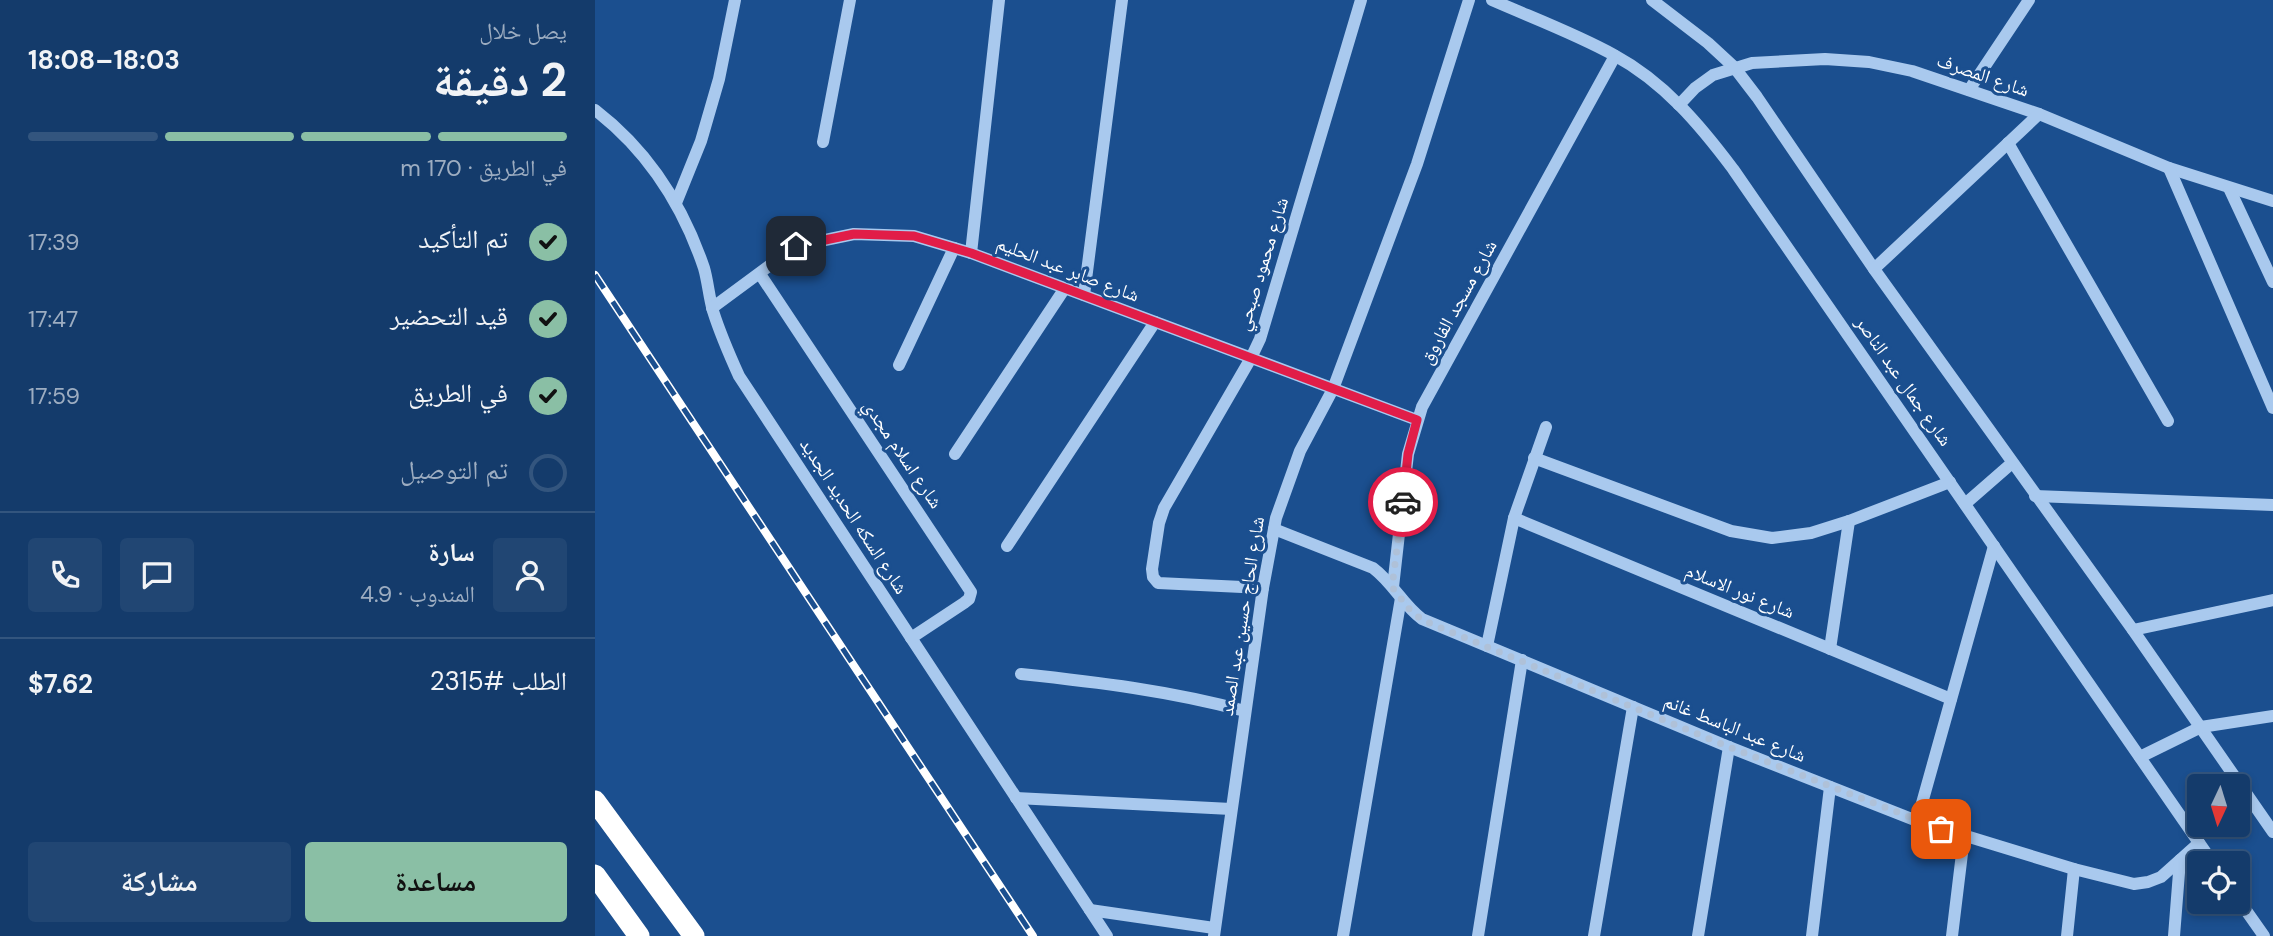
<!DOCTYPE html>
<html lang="ar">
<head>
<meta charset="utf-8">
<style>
  body { margin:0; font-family:"DM Sans","Noto Naskh Arabic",sans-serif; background:#214673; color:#f1f3f6; direction:rtl; height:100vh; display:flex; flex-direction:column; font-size:26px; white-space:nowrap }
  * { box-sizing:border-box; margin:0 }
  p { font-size:23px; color:#9dadc1 }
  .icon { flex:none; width:38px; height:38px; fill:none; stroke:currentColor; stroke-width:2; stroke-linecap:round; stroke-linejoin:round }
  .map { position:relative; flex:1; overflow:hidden; direction:ltr }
  .sheet { display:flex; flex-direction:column; background:#143b6b; width:595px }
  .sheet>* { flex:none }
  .needle { width:46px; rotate:184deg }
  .tools { position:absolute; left:1592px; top:774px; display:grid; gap:14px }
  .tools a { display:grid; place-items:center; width:63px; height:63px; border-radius:7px; background:#143b6b; box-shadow:0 4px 10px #0003,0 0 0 2px #33557e; font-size:35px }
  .pin { position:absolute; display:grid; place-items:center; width:60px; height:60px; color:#fff; margin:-30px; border-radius:14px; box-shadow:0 4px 10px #0006 }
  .courier { position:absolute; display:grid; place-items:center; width:70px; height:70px; margin:-35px; border:5px solid #e11d48; border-radius:50%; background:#fff; color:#222; box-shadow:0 2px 9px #0007 }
  .overview em { font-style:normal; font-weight:700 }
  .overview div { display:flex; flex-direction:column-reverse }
  .overview { display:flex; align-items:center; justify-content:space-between; height:119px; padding:0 28px }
  h1 { font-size:46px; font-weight:700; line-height:52px }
  .bar { display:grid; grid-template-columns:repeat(4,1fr); gap:10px 7px; align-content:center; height:84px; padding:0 28px }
  .bar i { height:9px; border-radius:5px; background:#33557e }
  .bar .selected { background:#8abfa5 }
  .bar p { grid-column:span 4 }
  .line { display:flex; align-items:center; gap:18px; padding:0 28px; border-top:2px solid #33557e }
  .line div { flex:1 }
  .round { display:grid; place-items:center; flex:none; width:74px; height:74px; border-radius:7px; background:#214673 }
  ol { padding:0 28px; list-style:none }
  li { display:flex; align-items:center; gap:21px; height:77px }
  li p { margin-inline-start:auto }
  li .icon { padding:7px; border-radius:50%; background:#8abfa5; color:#111; stroke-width:4 }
  li:last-child { color:#9dadc1 }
  li i { width:38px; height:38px; border:4px solid #33557e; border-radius:50% }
  .button { display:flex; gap:14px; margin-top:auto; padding:14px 28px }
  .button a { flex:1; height:80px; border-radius:7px; background:#8abfa5; color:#111; font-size:28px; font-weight:700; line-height:80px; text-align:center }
  .button a+a { background:#214673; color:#f1f3f6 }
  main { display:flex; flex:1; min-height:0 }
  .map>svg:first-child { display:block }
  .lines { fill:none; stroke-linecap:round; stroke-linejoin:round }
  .minor { stroke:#a9c9ee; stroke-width:12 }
  .highway { stroke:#fff; stroke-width:21 }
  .rail-casing { stroke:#fff; stroke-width:8 }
  .rail { stroke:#1b4f8f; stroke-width:5; stroke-dasharray:16; stroke-linecap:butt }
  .done { stroke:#afc1d8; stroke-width:7; stroke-dasharray:0 12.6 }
  .route { stroke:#e11d48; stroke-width:9 }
  .labels { text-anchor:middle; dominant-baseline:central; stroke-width:6; stroke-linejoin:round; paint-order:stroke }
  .street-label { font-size:19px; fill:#fff; stroke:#1b4f8f }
</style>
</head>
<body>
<main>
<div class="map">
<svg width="1678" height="936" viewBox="0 0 1678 936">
  <rect width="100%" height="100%" fill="#1b4f8f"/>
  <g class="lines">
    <!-- minor -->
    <g class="minor">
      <path d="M897 0C938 18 981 34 1019 55 1069 82 1105 125 1138 169L1618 863"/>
      <polyline points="1057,0 1113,43 1139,67 1162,97 1279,269 1538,630 1678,832"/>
      <polyline points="1374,90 1434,0"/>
      <polyline points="1084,105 1100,88 1118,75 1157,63 1230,59 1274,62 1317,71 1444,114 1574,168 1678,201"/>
      <path d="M0 110C52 150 88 206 109 268 113 282 114 297 118 311 125 333 134 354 144 376L512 936"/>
      <polyline points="228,142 255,0"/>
      <polyline points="1413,143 1573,421"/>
      <polyline points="1574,168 1678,408"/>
      <polyline points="1634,188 1678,282"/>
      <polyline points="81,203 106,141 124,79 140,0"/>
      <polyline points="376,253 404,0"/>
      <polyline points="1279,269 1444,114"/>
      <polyline points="165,274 376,592 374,599 369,603 316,638"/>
      <polyline points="489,295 527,0"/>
      <polyline points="117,308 201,246 259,234 319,236 376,253 822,420"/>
      <polyline points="304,365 359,248"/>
      <polyline points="360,454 470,288"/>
      <polyline points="939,458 1136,531 1177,538 1216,533 1254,521 1355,482"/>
      <polyline points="1440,496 1678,505"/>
      <polyline points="1370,504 1417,463"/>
      <polyline points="919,518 1356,699"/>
      <path d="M679 529 778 568C798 583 808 605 827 619L1134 747 1322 821 1479 869 1539 884 1553 882 1566 877 1604 843"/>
      <polyline points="412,546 560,322"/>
      <polyline points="798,587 813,454 827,407 1020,56"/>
      <polyline points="668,588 563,583 558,577 557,569 564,523 569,508 656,358 665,339 766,0"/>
      <polyline points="1538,630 1678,600"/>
      <polyline points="892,646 919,518 951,427"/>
      <polyline points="1235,649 1254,521"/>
      <path d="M426 674C502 682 576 691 650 711"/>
      <polyline points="1545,757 1606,727 1678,716"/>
      <polyline points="421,798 636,809"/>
      <polyline points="1322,821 1399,546"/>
      <polyline points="1643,899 1669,936"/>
      <polyline points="495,910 619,928"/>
      <polyline points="619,936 668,588 681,518 705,451 738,389 822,164 874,0"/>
      <polyline points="748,936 806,598"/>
      <polyline points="883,936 927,660"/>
      <polyline points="999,936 1038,707"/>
      <polyline points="1103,936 1134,747"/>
      <polyline points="1217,936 1235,787"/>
      <polyline points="1357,936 1369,837"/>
      <polyline points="1472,936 1479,869"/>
      <polyline points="1579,936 1585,860"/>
    </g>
    <!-- highway -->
    <g class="highway">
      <polyline points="0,801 99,936"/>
      <polyline points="0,875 44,936"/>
    </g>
    <defs>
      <polyline id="rail" points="0,275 438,936"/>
    </defs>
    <!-- rail casing -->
    <use href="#rail" class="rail-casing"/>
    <!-- rail -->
    <use href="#rail" class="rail"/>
  </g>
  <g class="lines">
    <!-- done -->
    <polyline class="done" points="808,502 797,587 815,610 827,620 1134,747 1346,829"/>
    <!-- route -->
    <polyline class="route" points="201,246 259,234 319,236 376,253 822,420 813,454 808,502"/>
  </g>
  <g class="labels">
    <!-- street labels -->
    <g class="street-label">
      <text transform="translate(1388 75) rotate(19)">شارع المصرف</text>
      <text transform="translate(667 264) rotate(-73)">شارع محمود صبحي</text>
      <text transform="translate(473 269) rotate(21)">شارع صابر عبد الحليم</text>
      <text transform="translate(863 302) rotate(-61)">شارع مسجد الفاروق</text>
      <text transform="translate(1309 381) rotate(55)">شارع جمال عبد الناصر</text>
      <text transform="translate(308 454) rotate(56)">شارع اسلام مجدي</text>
      <text transform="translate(259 516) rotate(57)">شارع السكه الحديد الجديد</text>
      <text transform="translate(1145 591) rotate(22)">شارع نور الاسلام</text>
      <text transform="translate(647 616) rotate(-81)">شارع الحاج حسين عبد الصمد</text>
      <text transform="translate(1140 728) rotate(22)">شارع عبد الباسط غانم</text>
    </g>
  </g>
</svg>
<div class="tools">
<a><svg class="needle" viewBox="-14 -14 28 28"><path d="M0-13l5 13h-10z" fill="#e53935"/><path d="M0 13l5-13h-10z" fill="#9dadc1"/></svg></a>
<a><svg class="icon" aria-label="locate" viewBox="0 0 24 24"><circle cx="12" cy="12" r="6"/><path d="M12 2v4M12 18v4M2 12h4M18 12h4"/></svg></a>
</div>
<div class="pin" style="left:1346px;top:829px;background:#ea580c"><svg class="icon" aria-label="bag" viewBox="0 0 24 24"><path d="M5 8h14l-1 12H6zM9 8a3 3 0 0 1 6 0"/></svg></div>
<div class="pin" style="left:201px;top:246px;background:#1f2937"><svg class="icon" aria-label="home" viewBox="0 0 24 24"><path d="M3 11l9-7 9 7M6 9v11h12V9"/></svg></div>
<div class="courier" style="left:808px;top:502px"><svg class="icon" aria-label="car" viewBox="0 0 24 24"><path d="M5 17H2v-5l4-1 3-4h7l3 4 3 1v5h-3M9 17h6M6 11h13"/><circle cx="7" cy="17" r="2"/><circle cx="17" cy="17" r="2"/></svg></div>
</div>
<section class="sheet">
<div class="overview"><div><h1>2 دقيقة</h1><p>يصل خلال</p></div><em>18:03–18:08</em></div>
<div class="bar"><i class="selected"></i><i class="selected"></i><i class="selected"></i><i></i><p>في الطريق · 170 m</p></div>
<ol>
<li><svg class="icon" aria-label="check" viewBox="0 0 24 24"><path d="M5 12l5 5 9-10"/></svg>تم التأكيد<p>17:39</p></li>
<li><svg class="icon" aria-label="check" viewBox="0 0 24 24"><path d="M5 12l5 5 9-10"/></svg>قيد التحضير<p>17:47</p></li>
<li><svg class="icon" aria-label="check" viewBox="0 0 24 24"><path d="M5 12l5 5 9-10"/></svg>في الطريق<p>17:59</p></li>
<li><i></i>تم التوصيل</li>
</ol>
<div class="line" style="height:126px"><a class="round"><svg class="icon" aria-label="person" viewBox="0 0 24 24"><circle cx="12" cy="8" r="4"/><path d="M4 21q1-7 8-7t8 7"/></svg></a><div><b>سارة</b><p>المندوب · 4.9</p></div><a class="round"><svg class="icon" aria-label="chat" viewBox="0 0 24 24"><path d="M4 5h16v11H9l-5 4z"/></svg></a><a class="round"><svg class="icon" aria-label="phone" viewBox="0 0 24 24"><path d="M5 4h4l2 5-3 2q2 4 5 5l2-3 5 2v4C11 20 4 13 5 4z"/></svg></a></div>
<div class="line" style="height:91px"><div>الطلب #2315</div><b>$7.62</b></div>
<div class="button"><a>مساعدة</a><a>مشاركة</a></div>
</section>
</main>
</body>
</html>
